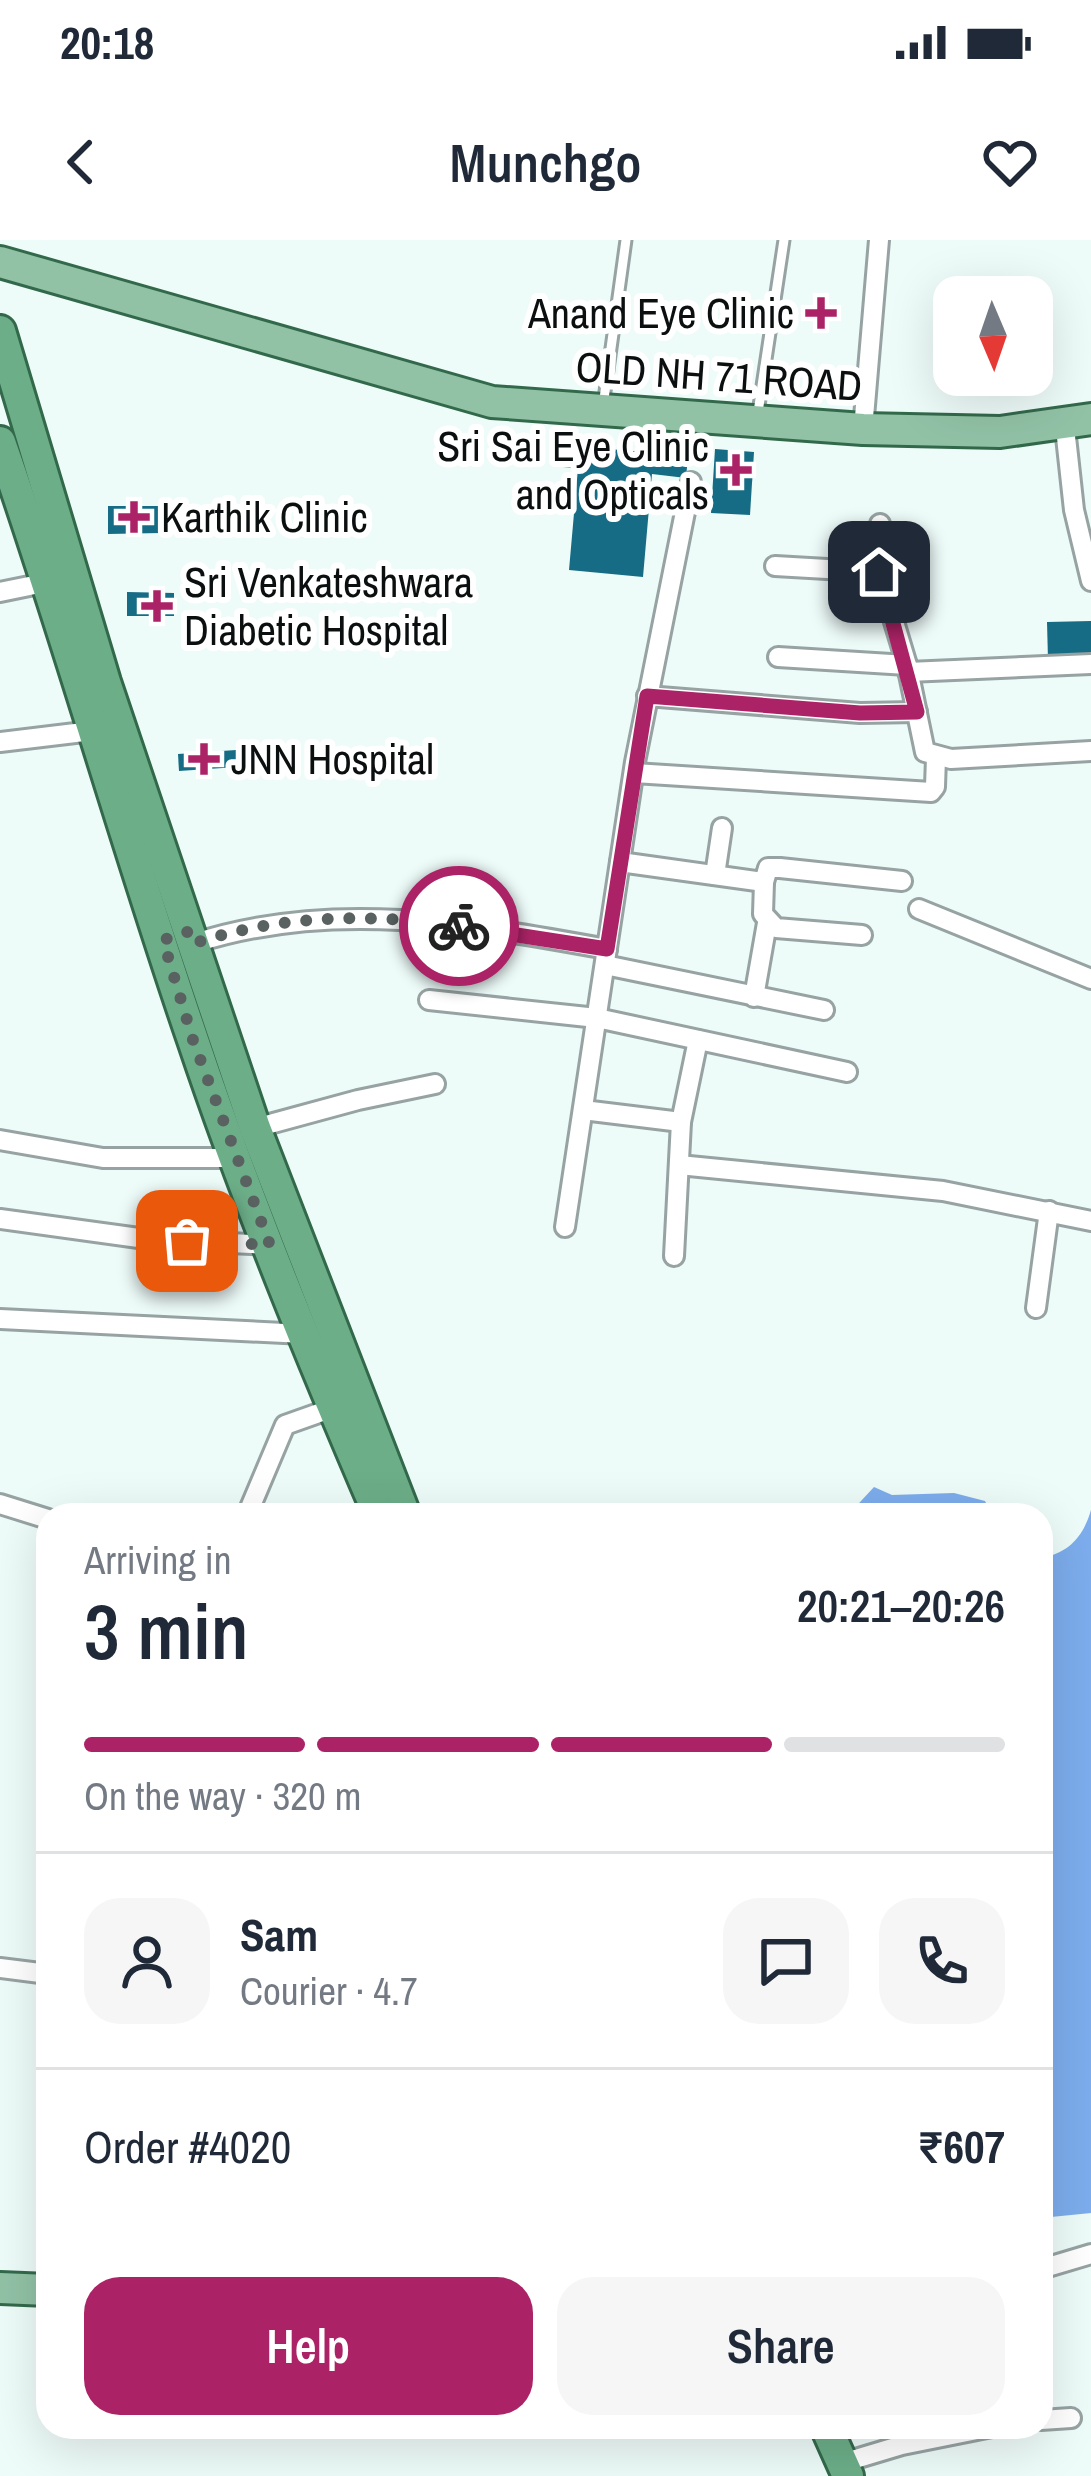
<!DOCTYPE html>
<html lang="en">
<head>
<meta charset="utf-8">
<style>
  body { margin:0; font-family:"Archivo Narrow",sans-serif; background:#f6f6f7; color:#1f2937; height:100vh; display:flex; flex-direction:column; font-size:45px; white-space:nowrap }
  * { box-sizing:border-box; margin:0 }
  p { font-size:39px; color:#747a83 }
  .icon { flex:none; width:66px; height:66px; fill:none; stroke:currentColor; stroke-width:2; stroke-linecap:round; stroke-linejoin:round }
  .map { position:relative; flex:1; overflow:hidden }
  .details { position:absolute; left:36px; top:1263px; width:1017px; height:936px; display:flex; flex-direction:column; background:#fff; border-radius:36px; box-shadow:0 12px 48px #0002 }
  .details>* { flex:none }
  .needle { width:78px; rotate:178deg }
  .controls { position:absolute; left:933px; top:36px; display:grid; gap:24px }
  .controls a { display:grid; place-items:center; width:120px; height:120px; border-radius:24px; background:#fff; box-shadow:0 12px 48px #0002; font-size:60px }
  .pin { position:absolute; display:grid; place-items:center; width:102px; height:102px; color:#fff; margin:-51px; border-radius:24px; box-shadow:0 6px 18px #0006 }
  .courier { position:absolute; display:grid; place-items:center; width:120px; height:120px; margin:-60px; border:9px solid #ab2366; border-radius:50%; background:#fff; color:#222; box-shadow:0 3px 15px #0007 }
  .headline em { font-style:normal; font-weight:600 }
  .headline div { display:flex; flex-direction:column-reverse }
  .headline { display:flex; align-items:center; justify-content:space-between; height:204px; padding:0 48px }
  h1 { font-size:78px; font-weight:600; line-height:90px }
  .bar { display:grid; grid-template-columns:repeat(4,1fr); gap:18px 12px; align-content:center; height:144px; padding:0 48px }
  .bar i { height:15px; border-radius:9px; background:#e0e1e3 }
  .bar .active { background:#ab2366 }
  .bar p { grid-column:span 4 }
  .line { display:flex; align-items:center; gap:30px; padding:0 48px; border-top:3px solid #e0e1e3 }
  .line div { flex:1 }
  .round { display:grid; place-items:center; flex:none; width:126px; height:126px; border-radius:36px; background:#f6f6f7 }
  .action { display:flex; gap:24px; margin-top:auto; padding:24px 48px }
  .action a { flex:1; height:138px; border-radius:36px; background:#ab2366; color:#fff; font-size:48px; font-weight:600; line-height:138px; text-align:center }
  .action a+a { background:#f6f6f7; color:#1f2937 }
  .status { display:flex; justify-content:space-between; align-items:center; height:84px; padding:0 60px; background:#fff; direction:ltr }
  .status svg { height:33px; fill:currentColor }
  header { display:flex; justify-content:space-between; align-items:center; height:156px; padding:0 48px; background:#fff; font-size:54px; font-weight:600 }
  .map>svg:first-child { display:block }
  .water { fill:#7daded }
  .building { fill:#166c85 }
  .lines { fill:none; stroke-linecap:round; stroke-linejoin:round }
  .service-casing { stroke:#96a3a2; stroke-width:15 }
  .minor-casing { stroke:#96a3a2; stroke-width:24 }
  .primary-casing { stroke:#33694b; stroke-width:36 }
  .trunk-casing { stroke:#33694b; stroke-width:36 }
  .service { stroke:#fff; stroke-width:9 }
  .minor { stroke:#fff; stroke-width:18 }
  .primary { stroke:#91c2a6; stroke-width:30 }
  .trunk { stroke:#6cae88; stroke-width:30 }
  .done { stroke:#5a6261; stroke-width:12; stroke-dasharray:0 21.6 }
  .route { stroke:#ab2366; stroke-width:15 }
  .poi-dot { fill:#ab2366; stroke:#fff; stroke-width:4.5 }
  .labels { text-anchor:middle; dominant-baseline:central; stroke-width:12; stroke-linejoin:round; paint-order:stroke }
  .poi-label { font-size:42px; fill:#0b0f0f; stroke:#fff; text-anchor:start }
  .street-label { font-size:42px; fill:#0b0f0f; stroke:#fff }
</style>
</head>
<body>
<div class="status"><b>20:18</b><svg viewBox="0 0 49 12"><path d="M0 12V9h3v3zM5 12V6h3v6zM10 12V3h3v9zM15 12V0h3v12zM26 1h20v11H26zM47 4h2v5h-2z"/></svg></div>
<header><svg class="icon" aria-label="back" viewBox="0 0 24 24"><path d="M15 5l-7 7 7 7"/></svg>Munchgo<svg class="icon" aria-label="heart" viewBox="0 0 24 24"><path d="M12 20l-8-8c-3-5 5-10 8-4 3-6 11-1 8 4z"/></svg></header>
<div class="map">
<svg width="1091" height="2236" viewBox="0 0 1091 2236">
  <rect width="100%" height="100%" fill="#edfbf9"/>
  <!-- water -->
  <g class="water">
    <polygon points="874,1247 892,1255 954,1253 985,1261 992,1275 848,1275"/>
    <path d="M1091 1270V1973L1041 1978V1318C1069 1313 1083 1297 1091 1270Z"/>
  </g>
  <!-- building -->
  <g class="building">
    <polygon points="565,205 688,216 686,238 652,234 643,337 569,330 578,228 563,227"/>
    <polygon points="715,209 754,212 750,275 711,273"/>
    <polygon points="108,266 161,266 161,293 108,294"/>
    <polygon points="127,352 174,353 174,376 127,376"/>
    <polygon points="1091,381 1091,419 1048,420 1047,382"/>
    <polygon points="236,510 237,527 179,531 178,514"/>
  </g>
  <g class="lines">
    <defs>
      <g id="service">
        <polyline points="603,166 626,0"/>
        <polyline points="757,179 784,0"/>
      </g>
      <g id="minor">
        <polyline points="863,189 879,0"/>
        <polyline points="1066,197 1074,270 1091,341"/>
        <polyline points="880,284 879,332 907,425 925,512 951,519 1091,511"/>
        <polyline points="775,326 879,332"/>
        <polyline points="0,352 49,342"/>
        <polyline points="778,417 907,425"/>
        <polyline points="908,432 1091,424"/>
        <polyline points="647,456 860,473 917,472"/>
        <polyline points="0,502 92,491"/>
        <polyline points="634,533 931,552 935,547 936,517"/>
        <polyline points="620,622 764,642 768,628 780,628 902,641"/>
        <polyline points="715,635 722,588"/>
        <polyline points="764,642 763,674 776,688 862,695"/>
        <polyline points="919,669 1091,739"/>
        <path d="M195 703C332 659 469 684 607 709"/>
        <polyline points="605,725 824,770"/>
        <polyline points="754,757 767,683"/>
        <polyline points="429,760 597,778 847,832"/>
        <polyline points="583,870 681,882"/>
        <polyline points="255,888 358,860 435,844"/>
        <polyline points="0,900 103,918 236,918"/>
        <polyline points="679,925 943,951 1091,981"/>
        <polyline points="0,979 146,999 270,1005"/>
        <polyline points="565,987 635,522 691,242"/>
        <polyline points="674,1016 681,882 698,800"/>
        <polyline points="1036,1068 1049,971"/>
        <polyline points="0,1079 304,1094"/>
        <polyline points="0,1264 48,1279"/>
        <polyline points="247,1275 285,1185 333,1168"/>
        <polyline points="0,1728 48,1734"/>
        <polyline points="1041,2029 1091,2014"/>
        <polyline points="1041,2180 1071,2178"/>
        <polyline points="842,2223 902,2205 992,2187"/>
      </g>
      <g id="primary">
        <polyline points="0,22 492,162 863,189 1000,192 1091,179"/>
        <polyline points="0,2048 48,2050"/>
      </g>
      <g id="trunk">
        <polyline points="0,91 105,442 255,888 405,1275"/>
        <path d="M0 202C69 400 125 602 193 800 247 961 312 1119 379 1275"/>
        <polyline points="826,2187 848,2236"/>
      </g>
    </defs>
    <!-- service casing -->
    <use href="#service" class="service-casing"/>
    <!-- minor casing -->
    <use href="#minor" class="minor-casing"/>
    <!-- primary casing -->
    <use href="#primary" class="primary-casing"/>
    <!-- trunk casing -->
    <use href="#trunk" class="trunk-casing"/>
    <!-- service -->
    <use href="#service" class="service"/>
    <!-- minor -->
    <use href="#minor" class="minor"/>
    <!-- primary -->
    <use href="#primary" class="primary"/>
    <!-- trunk -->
    <use href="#trunk" class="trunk"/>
  </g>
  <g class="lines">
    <!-- done -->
    <path class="done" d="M187 1001 270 1005 193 800 163 700 190 691 195 703C281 675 369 673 459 686"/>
    <!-- route -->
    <polyline class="route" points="459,686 607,709 647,456 860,473 917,472 879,332"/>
  </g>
  <!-- markers -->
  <g class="poi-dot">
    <path d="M815 55h12v12h12v12h-12v12h-12v-12h-12v-12h12z"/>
    <path d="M730 212h12v12h12v12h-12v12h-12v-12h-12v-12h12z"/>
    <path d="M128 259h12v12h12v12h-12v12h-12v-12h-12v-12h12z"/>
    <path d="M151 348h12v12h12v12h-12v12h-12v-12h-12v-12h12z"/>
    <path d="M198 501h12v12h12v12h-12v12h-12v-12h-12v-12h12z"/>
  </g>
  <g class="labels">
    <!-- poi labels -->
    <g class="poi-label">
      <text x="794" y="73" text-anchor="end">Anand Eye Clinic</text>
      <text x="709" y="206" text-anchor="end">Sri Sai Eye Clinic<tspan x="709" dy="48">and Opticals</tspan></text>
      <text x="161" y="277">Karthik Clinic</text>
      <text x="184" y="342">Sri Venkateshwara<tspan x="184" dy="48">Diabetic Hospital</tspan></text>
      <text x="231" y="519">JNN Hospital</text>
    </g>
    <!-- street labels -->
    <g class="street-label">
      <text transform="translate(719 136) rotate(4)">OLD NH 71 ROAD</text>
    </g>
  </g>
</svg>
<div class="controls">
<a><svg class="needle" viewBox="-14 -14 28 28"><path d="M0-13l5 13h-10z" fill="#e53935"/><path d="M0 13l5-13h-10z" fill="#747a83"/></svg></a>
</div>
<div class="pin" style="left:187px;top:1001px;background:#ea580c"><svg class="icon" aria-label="bag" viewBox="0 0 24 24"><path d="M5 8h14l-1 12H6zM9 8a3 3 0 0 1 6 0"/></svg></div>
<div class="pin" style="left:879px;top:332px;background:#1f2937"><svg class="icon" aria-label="home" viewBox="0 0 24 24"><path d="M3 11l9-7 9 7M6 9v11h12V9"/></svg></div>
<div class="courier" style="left:459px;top:686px"><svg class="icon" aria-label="bike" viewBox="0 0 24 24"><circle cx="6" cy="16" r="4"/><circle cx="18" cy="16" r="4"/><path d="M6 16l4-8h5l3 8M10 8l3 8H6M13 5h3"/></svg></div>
<section class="details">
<div class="headline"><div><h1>3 min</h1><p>Arriving in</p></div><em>20:21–20:26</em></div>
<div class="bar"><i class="active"></i><i class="active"></i><i class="active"></i><i></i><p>On the way · 320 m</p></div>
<div class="line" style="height:216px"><a class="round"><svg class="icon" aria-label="person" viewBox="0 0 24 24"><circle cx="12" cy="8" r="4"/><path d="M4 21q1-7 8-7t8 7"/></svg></a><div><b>Sam</b><p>Courier · 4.7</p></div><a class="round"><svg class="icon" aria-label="chat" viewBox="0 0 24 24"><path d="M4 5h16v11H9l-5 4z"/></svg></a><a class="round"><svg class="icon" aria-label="phone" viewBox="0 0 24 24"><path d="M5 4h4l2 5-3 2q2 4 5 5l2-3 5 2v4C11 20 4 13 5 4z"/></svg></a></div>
<div class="line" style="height:156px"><div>Order #4020</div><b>₹607</b></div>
<div class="action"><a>Help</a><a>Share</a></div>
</section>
</div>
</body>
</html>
